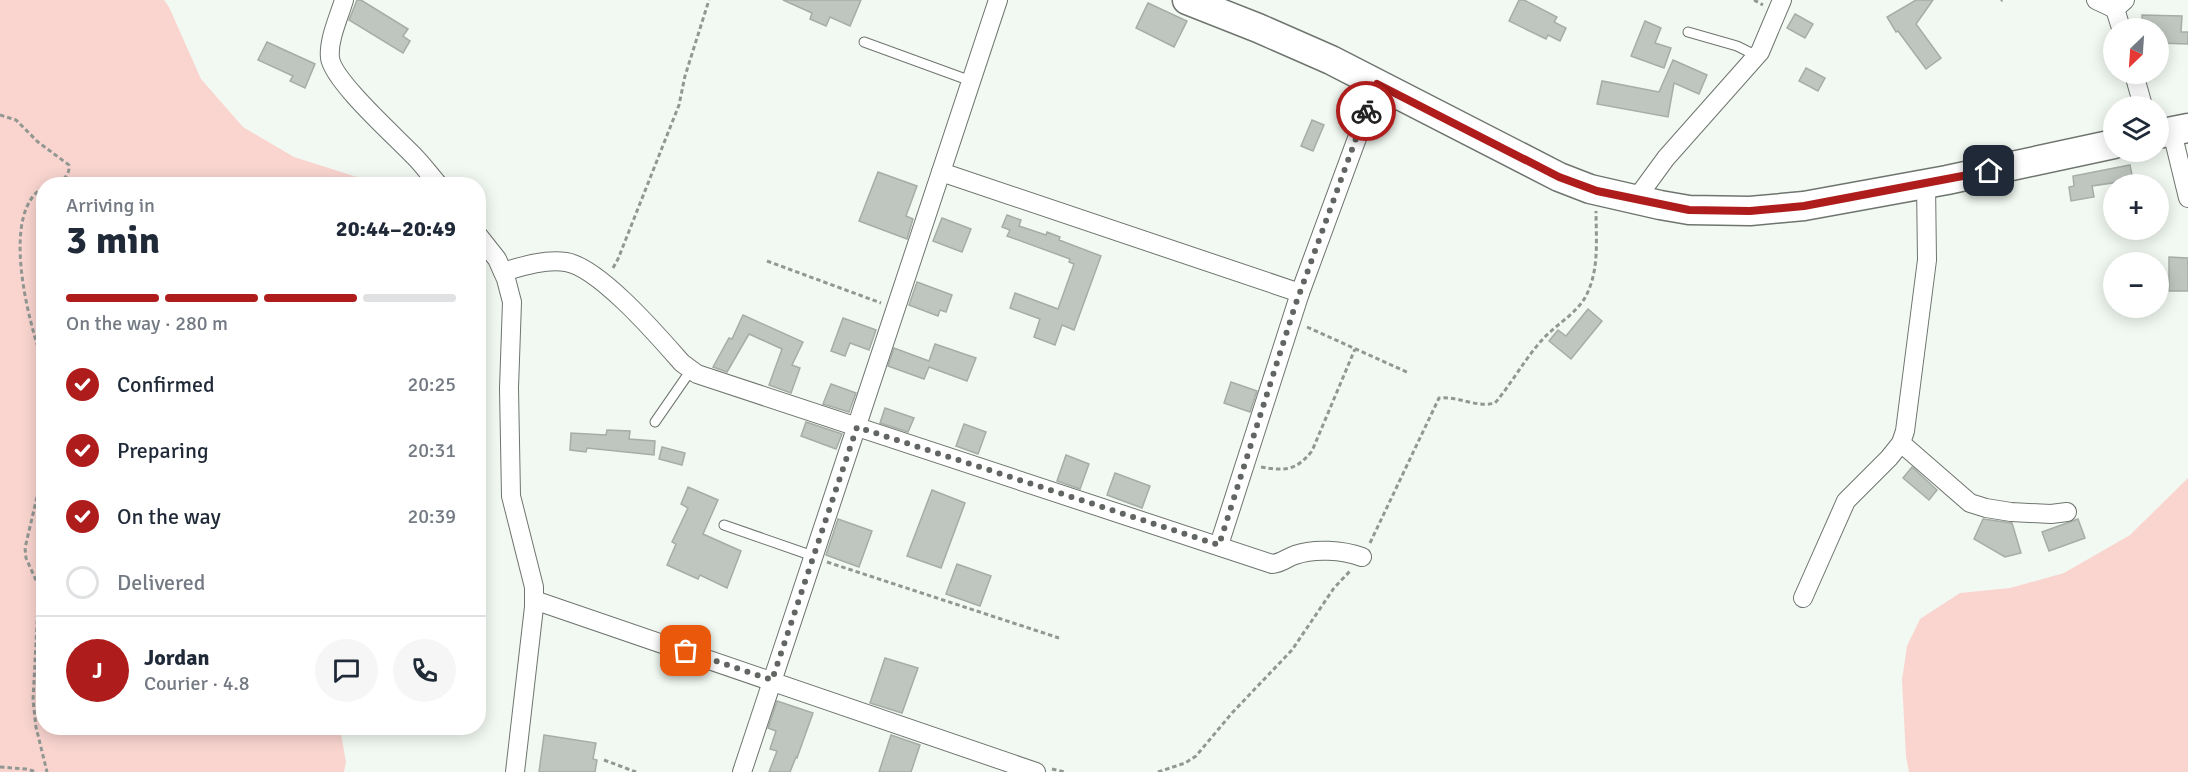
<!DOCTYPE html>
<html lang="en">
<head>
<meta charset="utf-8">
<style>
  body { margin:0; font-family:Signika,sans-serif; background:#f6f6f7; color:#1f2937; height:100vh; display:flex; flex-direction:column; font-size:22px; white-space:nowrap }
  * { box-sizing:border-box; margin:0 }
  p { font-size:20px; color:#747a83 }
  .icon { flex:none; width:33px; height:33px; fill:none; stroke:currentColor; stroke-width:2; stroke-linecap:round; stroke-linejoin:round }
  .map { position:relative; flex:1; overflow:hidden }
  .details { position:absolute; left:36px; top:177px; width:450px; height:558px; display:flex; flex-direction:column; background:#fff; border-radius:24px; box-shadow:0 3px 15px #0003 }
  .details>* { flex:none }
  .needle { width:39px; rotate:205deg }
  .controls { position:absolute; left:2103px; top:18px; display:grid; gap:12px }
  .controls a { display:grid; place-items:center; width:66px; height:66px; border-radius:50%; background:#fff; box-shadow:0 3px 15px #0003; font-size:30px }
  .pin { position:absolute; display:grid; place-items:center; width:51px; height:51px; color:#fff; margin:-26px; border-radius:12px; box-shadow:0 3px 9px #0006 }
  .courier { position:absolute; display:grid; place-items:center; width:60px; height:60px; margin:-30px; border:4px solid #ae1d1c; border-radius:50%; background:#fff; color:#222; box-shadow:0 2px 8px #0007 }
  .summary em { font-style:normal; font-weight:700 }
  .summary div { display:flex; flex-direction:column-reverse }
  .summary { display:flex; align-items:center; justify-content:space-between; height:102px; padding:0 30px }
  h1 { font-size:39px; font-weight:700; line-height:45px }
  .bar { display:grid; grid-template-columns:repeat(4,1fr); gap:9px 6px; align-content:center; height:72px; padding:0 30px }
  .bar i { height:8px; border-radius:4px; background:#e0e1e3 }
  .bar .on { background:#ae1d1c }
  .bar p { grid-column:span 4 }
  .line { display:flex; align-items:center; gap:15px; padding:0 30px; border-top:2px solid #e0e1e3 }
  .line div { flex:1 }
  .round { display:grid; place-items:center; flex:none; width:63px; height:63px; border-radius:32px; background:#f6f6f7 }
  ol { padding:0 30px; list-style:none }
  li { display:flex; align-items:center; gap:18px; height:66px }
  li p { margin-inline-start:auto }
  li .icon { padding:6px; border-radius:50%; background:#ae1d1c; color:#fff; stroke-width:4 }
  li:last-child { color:#747a83 }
  li i { width:33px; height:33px; border:3px solid #e0e1e3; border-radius:50% }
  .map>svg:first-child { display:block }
  .green { fill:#fad5d0 }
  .building { fill:#bec6bf; stroke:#a6ada6; stroke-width:1.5 }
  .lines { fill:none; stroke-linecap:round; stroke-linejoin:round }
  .lane-casing { stroke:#6e756f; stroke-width:11 }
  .street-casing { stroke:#6e756f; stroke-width:20 }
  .primary-casing { stroke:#6e756f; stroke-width:31 }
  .path { stroke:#929792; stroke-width:3; stroke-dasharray:4.5 3; stroke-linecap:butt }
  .lane { stroke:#fff; stroke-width:9 }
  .street { stroke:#fff; stroke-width:18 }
  .primary { stroke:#fff; stroke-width:28 }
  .done { stroke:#626662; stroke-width:6; stroke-dasharray:0 10.8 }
  .route { stroke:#ae1d1c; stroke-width:8 }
</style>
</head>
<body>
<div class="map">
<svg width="2188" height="772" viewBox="0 0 2188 772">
  <rect width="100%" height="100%" fill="#f2f9f2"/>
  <!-- green -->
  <g class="green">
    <polygon points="0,0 164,0 169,7 201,79 243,127 294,157 379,184 44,184 44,728 340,728 346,762 344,772 0,772"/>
    <polygon points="2188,478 2188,772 1909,772 1906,757 1902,680 1907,646 1920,619 1960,593 2010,588 2064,573 2130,535"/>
  </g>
  <!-- building -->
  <g class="building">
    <polygon points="357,0 361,0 408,29 403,36 410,41 403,53 349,20"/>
    <polygon points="783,0 861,0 850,26 830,17 826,26 810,19 812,13"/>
    <polygon points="1519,0 1524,0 1557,17 1554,22 1566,28 1560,41 1548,35 1546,39 1509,21"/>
    <polygon points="1916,0 1933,0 1916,24 1941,58 1926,69 1898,31 1896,32 1887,17"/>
    <polygon points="1148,3 1187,21 1174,47 1136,28"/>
    <polygon points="1795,14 1813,24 1805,38 1787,28"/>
    <polygon points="2142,15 2182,16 2181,32 2188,32 2188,44 2158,43 2158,28 2142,28"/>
    <polygon points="1645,21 1661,28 1655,43 1671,48 1664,68 1631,56"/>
    <polygon points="267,42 315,64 305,88 290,81 293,76 258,60"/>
    <polygon points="1673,60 1707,75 1699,94 1674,83 1668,117 1597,104 1602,81 1659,92"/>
    <polygon points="1806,68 1825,78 1818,91 1799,81"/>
    <polygon points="1312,120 1324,125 1313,151 1301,146"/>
    <polygon points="2130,165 2133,180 2092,186 2094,197 2071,201 2069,187 2074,186 2073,176"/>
    <polygon points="878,172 917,186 906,216 913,219 907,239 859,221"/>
    <polygon points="1007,215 1021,220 1019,226 1046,235 1047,232 1060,237 1059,240 1101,256 1074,330 1062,325 1055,345 1034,337 1040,319 1010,308 1015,293 1058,309 1074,264 1069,262 1070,259 1007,236 1010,230 1002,227"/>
    <polygon points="942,218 971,229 962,252 933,241"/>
    <polygon points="2169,257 2188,258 2188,291 2169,291"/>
    <polygon points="917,282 952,295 946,312 940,310 938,316 909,305"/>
    <polygon points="1588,309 1602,321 1571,359 1549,341 1558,330 1566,336"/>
    <polygon points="743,315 803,342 792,365 800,368 791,393 769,385 782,349 749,334 727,372 713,367 729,338 732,339"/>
    <polygon points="843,318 876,330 869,350 850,343 845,356 831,351"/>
    <polygon points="935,344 976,358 967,381 929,367 924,379 888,366 894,348 929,361"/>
    <polygon points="1231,382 1257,391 1250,412 1224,403"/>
    <polygon points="831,384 856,393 849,412 823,404"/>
    <polygon points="885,408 914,418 908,432 880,423"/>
    <polygon points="806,422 842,434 836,449 801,436"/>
    <polygon points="964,424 986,432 978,454 956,446"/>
    <polygon points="607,430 630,431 629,439 655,441 654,455 587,448 586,452 570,450 571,433 606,435"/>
    <polygon points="662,447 685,453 682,465 659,459"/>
    <polygon points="1066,455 1089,464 1080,489 1057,481"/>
    <polygon points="1912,467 1937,490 1929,500 1903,478"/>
    <polygon points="1115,473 1150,486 1142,508 1107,495"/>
    <polygon points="688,487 718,500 703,534 741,551 727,588 700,575 698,579 667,565 676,544 672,542 688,508 681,504"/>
    <polygon points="932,490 965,503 941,568 907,556"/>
    <polygon points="838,519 872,531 859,567 826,555"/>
    <polygon points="1983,519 2012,523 2021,553 2005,557 1974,539"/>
    <polygon points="2078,519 2085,538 2049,551 2042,532"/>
    <polygon points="957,564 991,576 980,606 946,594"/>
    <polygon points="885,658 918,668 902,713 870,703"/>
    <polygon points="777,701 813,713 797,758 796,757 790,772 769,772 777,751 770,749 776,731 768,728"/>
    <polygon points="544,735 596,743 593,759 597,760 595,772 539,772"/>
    <polygon points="891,735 920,745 911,772 879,772"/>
  </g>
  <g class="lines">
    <defs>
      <g id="lane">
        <polyline points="1688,32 1737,46 1757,56"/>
        <polyline points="864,42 971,81"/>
        <polyline points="655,422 691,370"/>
        <polyline points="724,525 813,556"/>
      </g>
      <g id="street">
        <path d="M344 0C339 17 328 40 330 58 333 81 396 137 414 156 423 165 430 175 438 184"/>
        <polyline points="2096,0 2115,9 2125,0"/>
        <polyline points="2115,9 2121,28"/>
        <polyline points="2134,74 2143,106"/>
        <polyline points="2172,132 2188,198"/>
        <polyline points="941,172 1300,293"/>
        <polyline points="1926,183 1927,260 1905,431 1901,443 1970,503 1986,508 2011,512 2051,514 2067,512"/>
        <polyline points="1636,199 1666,158 1760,52 1782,0"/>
        <polyline points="478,235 497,259 506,279 512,302 509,388 511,496 534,587 534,607 515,772"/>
        <path d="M503 272C523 266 545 259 566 262 599 267 659 337 682 363L697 374 1272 564C1282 563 1286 558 1295 555 1314 548 1343 550 1362 557"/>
        <polyline points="1219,545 1300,293 1377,84"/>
        <polyline points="1803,598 1846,501 1889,458 1901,443"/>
        <polyline points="534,600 1036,772"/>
        <polyline points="742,772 998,0"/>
      </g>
      <g id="primary">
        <polyline points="1187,0 1258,28 1331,60 1559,177 1590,189 1660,205 1689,210 1750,211 1804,206 1947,180 2114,144"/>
        <polyline points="2158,134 2188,128"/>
      </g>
    </defs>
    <!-- lane casing -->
    <use href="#lane" class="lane-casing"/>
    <!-- street casing -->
    <use href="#street" class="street-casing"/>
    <!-- primary casing -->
    <use href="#primary" class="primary-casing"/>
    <!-- path -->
    <g class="path">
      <polyline points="1754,0 1763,5"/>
      <polyline points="2001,1 2002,0"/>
      <path d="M0 115 16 120 38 142 69 165C70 176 62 182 52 184"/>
      <path d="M44 187C0 211 27 319 44 365"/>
      <polyline points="767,261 881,303"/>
      <polyline points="613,268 618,259 679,105 685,76 709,0"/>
      <polyline points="1307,327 1409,373"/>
      <polyline points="44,445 40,484 25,548 26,558 39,587 33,700 36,727 47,772"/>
      <path d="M1261 467C1285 471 1296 471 1312 451L1355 349"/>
      <path d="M1370 543 1439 398C1459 396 1476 408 1495 403 1512 383 1524 360 1542 340 1558 322 1581 312 1589 289 1599 266 1596 235 1596 211"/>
      <polyline points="827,562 1059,638"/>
      <polyline points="604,760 636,772"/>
      <polyline points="0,767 26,769 37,772"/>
      <polyline points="1052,769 1065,772"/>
      <polyline points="1158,772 1185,763 1196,756 1232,713 1292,650 1334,588 1351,570"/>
    </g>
    <!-- lane -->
    <use href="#lane" class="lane"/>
    <!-- street -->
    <use href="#street" class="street"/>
    <!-- primary -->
    <use href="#primary" class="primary"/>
  </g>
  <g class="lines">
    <!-- done -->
    <polyline class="done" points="686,651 772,680 857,427 1219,545 1295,306 1366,111"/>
    <!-- route -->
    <polyline class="route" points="1366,111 1377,84 1559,177 1597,191 1689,210 1750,211 1804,206 1989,171"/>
  </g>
</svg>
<div class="controls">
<a><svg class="needle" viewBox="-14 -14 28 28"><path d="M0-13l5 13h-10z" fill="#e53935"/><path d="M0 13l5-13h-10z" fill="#747a83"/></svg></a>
<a><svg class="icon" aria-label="layers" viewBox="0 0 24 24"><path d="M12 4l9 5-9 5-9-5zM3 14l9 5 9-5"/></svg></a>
<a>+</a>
<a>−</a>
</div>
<div class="pin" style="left:686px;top:651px;background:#ea580c"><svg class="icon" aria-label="bag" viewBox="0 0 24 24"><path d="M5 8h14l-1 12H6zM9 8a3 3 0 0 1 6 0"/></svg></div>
<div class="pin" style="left:1989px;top:171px;background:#1f2937"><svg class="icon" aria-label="home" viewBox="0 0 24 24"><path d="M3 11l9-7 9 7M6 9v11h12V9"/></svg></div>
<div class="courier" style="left:1366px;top:111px"><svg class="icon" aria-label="bike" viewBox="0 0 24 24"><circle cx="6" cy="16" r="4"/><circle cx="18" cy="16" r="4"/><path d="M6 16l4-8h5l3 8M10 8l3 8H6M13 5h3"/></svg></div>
<section class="details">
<div class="summary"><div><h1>3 min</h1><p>Arriving in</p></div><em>20:44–20:49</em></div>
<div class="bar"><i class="on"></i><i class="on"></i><i class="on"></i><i></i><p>On the way · 280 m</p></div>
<ol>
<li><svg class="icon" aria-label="check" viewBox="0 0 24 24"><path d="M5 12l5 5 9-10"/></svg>Confirmed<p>20:25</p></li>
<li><svg class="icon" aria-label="check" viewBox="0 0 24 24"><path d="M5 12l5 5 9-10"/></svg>Preparing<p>20:31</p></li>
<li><svg class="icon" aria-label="check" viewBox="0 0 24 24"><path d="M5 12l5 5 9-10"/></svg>On the way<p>20:39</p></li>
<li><i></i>Delivered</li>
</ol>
<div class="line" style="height:108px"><b class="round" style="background:#ae1d1c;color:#fff">J</b><div><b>Jordan</b><p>Courier · 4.8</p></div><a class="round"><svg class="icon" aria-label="chat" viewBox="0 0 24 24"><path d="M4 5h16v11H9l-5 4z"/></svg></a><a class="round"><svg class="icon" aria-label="phone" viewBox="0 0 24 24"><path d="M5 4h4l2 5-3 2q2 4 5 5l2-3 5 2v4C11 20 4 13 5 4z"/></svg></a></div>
</section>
</div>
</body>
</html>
